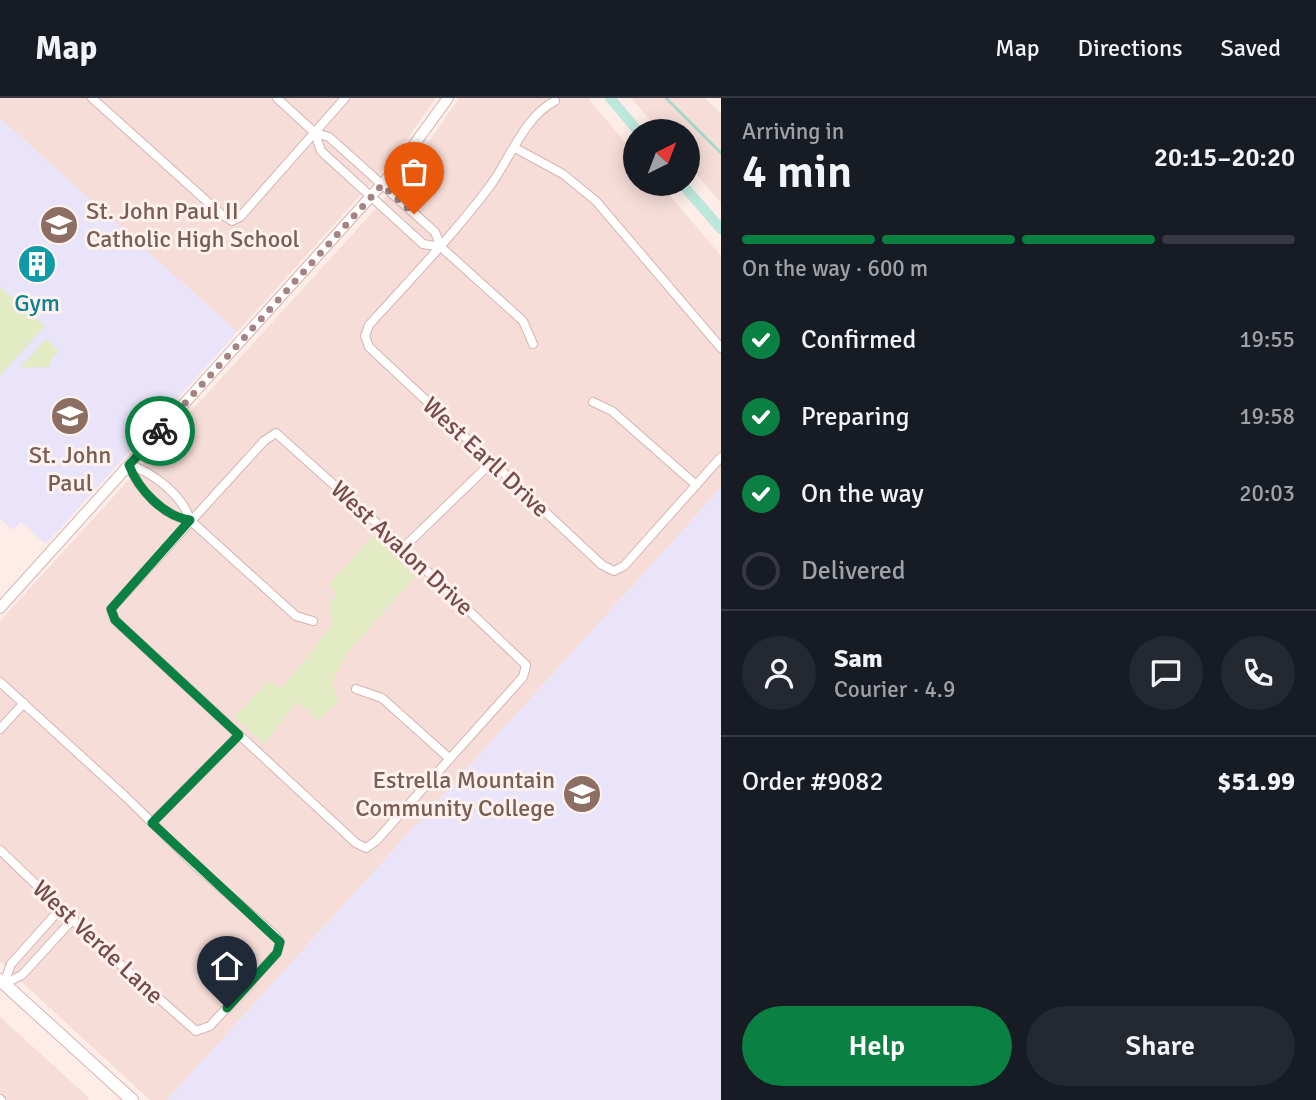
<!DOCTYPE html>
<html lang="en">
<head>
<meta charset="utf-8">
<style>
  body { margin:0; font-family:Signika,sans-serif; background:#242831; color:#f1f3f6; height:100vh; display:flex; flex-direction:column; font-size:26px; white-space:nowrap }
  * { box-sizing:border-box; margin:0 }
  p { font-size:23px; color:#9ea1a6 }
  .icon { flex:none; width:38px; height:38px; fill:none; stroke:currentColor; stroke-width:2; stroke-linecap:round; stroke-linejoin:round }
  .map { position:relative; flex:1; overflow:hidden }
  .details { display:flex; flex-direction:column; background:#171b24; width:595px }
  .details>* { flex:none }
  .needle { width:46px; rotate:42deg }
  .buttons { position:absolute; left:623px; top:21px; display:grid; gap:14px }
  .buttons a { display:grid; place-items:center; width:77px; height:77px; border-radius:50%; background:#171b24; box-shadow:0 4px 18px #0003; font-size:35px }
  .pin { position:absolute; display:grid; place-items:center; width:60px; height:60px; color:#fff; margin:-72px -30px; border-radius:50% 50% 50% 0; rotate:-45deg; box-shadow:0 0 7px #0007 }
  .pin .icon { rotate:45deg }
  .courier { position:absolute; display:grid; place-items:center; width:70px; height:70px; margin:-35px; border:5px solid #0b8043; border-radius:50%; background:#fff; color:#222; box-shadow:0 2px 9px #0007 }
  .headline em { font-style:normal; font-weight:600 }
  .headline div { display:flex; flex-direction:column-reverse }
  .headline { display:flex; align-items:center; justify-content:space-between; height:119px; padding:0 21px }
  h1 { font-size:46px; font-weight:600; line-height:52px }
  .bar { display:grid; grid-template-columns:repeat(4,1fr); gap:10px 7px; align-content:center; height:84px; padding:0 21px }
  .bar i { height:9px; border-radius:5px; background:#363941 }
  .bar .on { background:#0b8043 }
  .bar p { grid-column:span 4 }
  .line { display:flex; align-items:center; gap:18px; padding:0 21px; border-top:2px solid #363941 }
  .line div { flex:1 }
  .round { display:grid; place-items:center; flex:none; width:74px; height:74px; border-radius:37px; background:#242831 }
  ol { padding:0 21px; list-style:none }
  li { display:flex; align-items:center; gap:21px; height:77px }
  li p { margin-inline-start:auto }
  li .icon { padding:7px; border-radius:50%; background:#0b8043; color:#fff; stroke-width:4 }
  li:last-child { color:#9ea1a6 }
  li i { width:38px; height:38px; border:4px solid #363941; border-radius:50% }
  .button { display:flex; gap:14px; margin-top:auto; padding:14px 21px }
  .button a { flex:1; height:80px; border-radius:42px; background:#0b8043; color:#fff; font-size:28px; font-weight:600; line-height:80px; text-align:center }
  .button a+a { background:#242831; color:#f1f3f6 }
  header { display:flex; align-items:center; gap:42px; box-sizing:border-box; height:98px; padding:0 35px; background:#171b24; border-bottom:2px solid #363941 }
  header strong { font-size:33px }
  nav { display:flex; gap:38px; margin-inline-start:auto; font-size:24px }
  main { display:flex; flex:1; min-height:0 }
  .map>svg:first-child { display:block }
  .residential { fill:#f6ddd8 }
  .education { fill:#e9e4f9 }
  .green { fill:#e3ebc5 }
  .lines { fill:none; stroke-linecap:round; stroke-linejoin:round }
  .stream { stroke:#a1d9cb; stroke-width:2.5 }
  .canal { stroke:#bbe7dc; stroke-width:10 }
  .minor-casing { stroke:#d4b4b2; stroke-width:10 }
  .tertiary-casing { stroke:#d4b4b2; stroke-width:12 }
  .secondary-casing { stroke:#d9b4b2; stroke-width:14 }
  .minor { stroke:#fff; stroke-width:8 }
  .tertiary { stroke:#fff; stroke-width:10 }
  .secondary { stroke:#fff; stroke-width:12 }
  .done { stroke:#a68383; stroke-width:7; stroke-dasharray:0 12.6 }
  .route { stroke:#0b8043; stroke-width:9 }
  .labels { text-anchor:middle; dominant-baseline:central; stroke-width:6; stroke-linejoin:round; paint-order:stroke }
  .education-label { font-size:24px; fill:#785e54; stroke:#fff1ee; text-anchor:start }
  .culture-label { font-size:24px; fill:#0d838f; stroke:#fff1ee }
  .street-label { font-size:24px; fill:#774b4d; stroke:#fff1ee }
</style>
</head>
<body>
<header>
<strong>Map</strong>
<nav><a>Map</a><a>Directions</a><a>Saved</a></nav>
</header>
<main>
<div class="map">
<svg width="721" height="1002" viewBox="0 0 721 1002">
  <rect width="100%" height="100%" fill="#fdece7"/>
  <!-- residential -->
  <g class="residential">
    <polygon points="0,0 436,0 392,62 237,234 0,20"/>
    <polygon points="459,0 588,0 635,56 635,86 660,86 721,158 721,390 167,1002 150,1002 0,864 0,523 371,116 416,63"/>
    <polygon points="631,0 704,0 721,15 721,105 688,66 688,33 660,33"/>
    <polygon points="0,919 88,999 88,1002 0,1002"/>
  </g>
  <!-- education -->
  <g class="education">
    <polygon points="0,20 237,234 46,446 21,424 13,432 0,421"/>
    <polygon points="721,390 721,1002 167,1002"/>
  </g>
  <!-- green -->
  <g class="green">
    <polygon points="0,189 45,228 0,278"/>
    <polygon points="46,241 59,253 52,260 50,269 20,270"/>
    <polygon points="371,440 378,442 415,479 349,553 332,583 338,603 319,623 297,604 264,646 234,619 268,583 282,590 332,527 329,507 336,496 329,486"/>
  </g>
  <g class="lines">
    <!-- stream -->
    <polyline class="stream" points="666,0 721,55"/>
    <!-- canal -->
    <g class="canal">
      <polyline points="610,0 638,33"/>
      <polyline points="682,86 721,131"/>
    </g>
    <defs>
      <g id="minor">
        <polyline points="92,0 221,116 232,123 240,119 345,0"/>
        <polyline points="277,0 315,35 329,39 435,134 441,149 523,223 533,246"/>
        <path d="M555 3C524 19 510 61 490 88 453 137 410 182 369 227L365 238 369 249 602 467 614 473 624 468 721 359"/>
        <polyline points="315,35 321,53 423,146 441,149"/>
        <polyline points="515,50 563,76 596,103 721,250"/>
        <polyline points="593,304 612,313 696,387"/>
        <polygon points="276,335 371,420 526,567 523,579 376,743 366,750 356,745 115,522 111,511 264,343"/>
        <path d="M129 367C153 374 183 398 190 422L296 518 313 523"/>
        <path d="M129 367C138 391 164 419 190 422"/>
        <polyline points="402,451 491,365"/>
        <polyline points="0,584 127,700 195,767 275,837 280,844 277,855 210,928 196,933 105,853 0,752"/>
        <polyline points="356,591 382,600 450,661"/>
        <polyline points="0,631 24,605"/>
        <polyline points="152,725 239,637"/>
        <polyline points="4,886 11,866 62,809"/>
        <polyline points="4,886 22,877 74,820"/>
        <polyline points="0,1001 1,1002"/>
      </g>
      <polyline id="tertiary" points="0,510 400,66 448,0"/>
      <polyline id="secondary" points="0,882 132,1002"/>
    </defs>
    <!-- minor casing -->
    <use href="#minor" class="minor-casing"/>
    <!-- tertiary casing -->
    <use href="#tertiary" class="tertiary-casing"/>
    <!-- secondary casing -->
    <use href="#secondary" class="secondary-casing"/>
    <!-- minor -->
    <use href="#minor" class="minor"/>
    <!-- tertiary -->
    <use href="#tertiary" class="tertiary"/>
    <!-- secondary -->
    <use href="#secondary" class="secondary"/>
  </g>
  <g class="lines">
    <!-- done -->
    <polyline class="done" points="160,333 382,87 414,116"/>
    <!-- route -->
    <path class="route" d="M160 333 129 367C138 391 164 419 190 422L111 511 115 522 239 637 152 725 280 844 277 855 227 910"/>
  </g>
  <!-- icons -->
  <defs>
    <symbol id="school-disc" viewBox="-11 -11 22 22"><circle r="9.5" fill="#8d6e63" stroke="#fff1ee"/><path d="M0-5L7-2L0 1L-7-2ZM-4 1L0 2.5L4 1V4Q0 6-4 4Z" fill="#fff"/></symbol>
    <symbol id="building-disc" viewBox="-11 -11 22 22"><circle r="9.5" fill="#0f9aa8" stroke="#fff1ee"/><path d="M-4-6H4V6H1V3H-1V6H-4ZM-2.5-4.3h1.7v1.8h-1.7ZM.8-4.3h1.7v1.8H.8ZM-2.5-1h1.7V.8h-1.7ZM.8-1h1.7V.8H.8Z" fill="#fff"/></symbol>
    <symbol id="university-disc" viewBox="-11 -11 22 22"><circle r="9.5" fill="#8d6e63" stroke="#fff1ee"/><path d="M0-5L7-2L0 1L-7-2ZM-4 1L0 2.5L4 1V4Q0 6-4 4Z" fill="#fff"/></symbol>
  </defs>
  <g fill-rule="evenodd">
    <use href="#school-disc" x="37" y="105" width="44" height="44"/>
    <use href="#building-disc" x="15" y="144" width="44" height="44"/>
    <use href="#school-disc" x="48" y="296" width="44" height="44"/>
    <use href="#university-disc" x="560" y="674" width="44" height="44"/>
  </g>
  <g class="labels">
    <!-- education labels -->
    <g class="education-label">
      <text x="86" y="113">St. John Paul II<tspan x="86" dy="28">Catholic High School</tspan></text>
      <text x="70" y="357" text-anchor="middle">St. John<tspan x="70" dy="28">Paul</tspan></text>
      <text x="555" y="682" text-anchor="end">Estrella Mountain<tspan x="555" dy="28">Community College</tspan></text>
    </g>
    <!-- culture labels -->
    <g class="culture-label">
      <text x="37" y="205">Gym</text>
    </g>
    <!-- street labels -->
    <g class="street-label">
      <text transform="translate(486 359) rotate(43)">West Earll Drive</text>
      <text transform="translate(402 450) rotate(43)">West Avalon Drive</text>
      <text transform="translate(98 844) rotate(43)">West Verde Lane</text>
    </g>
  </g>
</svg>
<div class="buttons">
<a><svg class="needle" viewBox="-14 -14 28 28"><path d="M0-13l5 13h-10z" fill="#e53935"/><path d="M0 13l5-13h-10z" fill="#9ea1a6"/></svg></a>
</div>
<div class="pin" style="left:414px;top:116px;background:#ea580c"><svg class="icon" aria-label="bag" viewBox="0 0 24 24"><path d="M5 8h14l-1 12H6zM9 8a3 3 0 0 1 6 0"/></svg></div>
<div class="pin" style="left:227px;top:910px;background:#1f2937"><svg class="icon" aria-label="home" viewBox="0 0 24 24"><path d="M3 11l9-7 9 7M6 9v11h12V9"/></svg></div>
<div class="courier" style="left:160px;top:333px"><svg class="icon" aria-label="bike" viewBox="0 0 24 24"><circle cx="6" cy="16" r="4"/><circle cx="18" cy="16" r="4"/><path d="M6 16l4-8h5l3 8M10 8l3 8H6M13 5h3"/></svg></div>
</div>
<section class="details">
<div class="headline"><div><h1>4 min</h1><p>Arriving in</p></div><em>20:15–20:20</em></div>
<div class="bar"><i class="on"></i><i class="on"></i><i class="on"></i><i></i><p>On the way · 600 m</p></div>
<ol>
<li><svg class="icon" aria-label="check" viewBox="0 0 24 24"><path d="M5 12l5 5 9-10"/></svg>Confirmed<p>19:55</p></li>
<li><svg class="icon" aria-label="check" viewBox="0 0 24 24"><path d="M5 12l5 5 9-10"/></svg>Preparing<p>19:58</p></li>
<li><svg class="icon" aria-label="check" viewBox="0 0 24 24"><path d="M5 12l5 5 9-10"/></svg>On the way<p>20:03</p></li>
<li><i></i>Delivered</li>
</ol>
<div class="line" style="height:126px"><a class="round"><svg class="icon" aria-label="person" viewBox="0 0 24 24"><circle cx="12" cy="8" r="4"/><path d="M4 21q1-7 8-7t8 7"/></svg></a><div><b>Sam</b><p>Courier · 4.9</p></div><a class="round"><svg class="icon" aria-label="chat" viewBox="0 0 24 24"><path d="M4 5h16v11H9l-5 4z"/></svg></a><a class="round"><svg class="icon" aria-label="phone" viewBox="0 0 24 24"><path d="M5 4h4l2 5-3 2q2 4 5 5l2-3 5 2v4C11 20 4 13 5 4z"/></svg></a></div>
<div class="line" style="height:91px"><div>Order #9082</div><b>$51.99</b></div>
<div class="button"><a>Help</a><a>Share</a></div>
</section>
</main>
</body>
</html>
